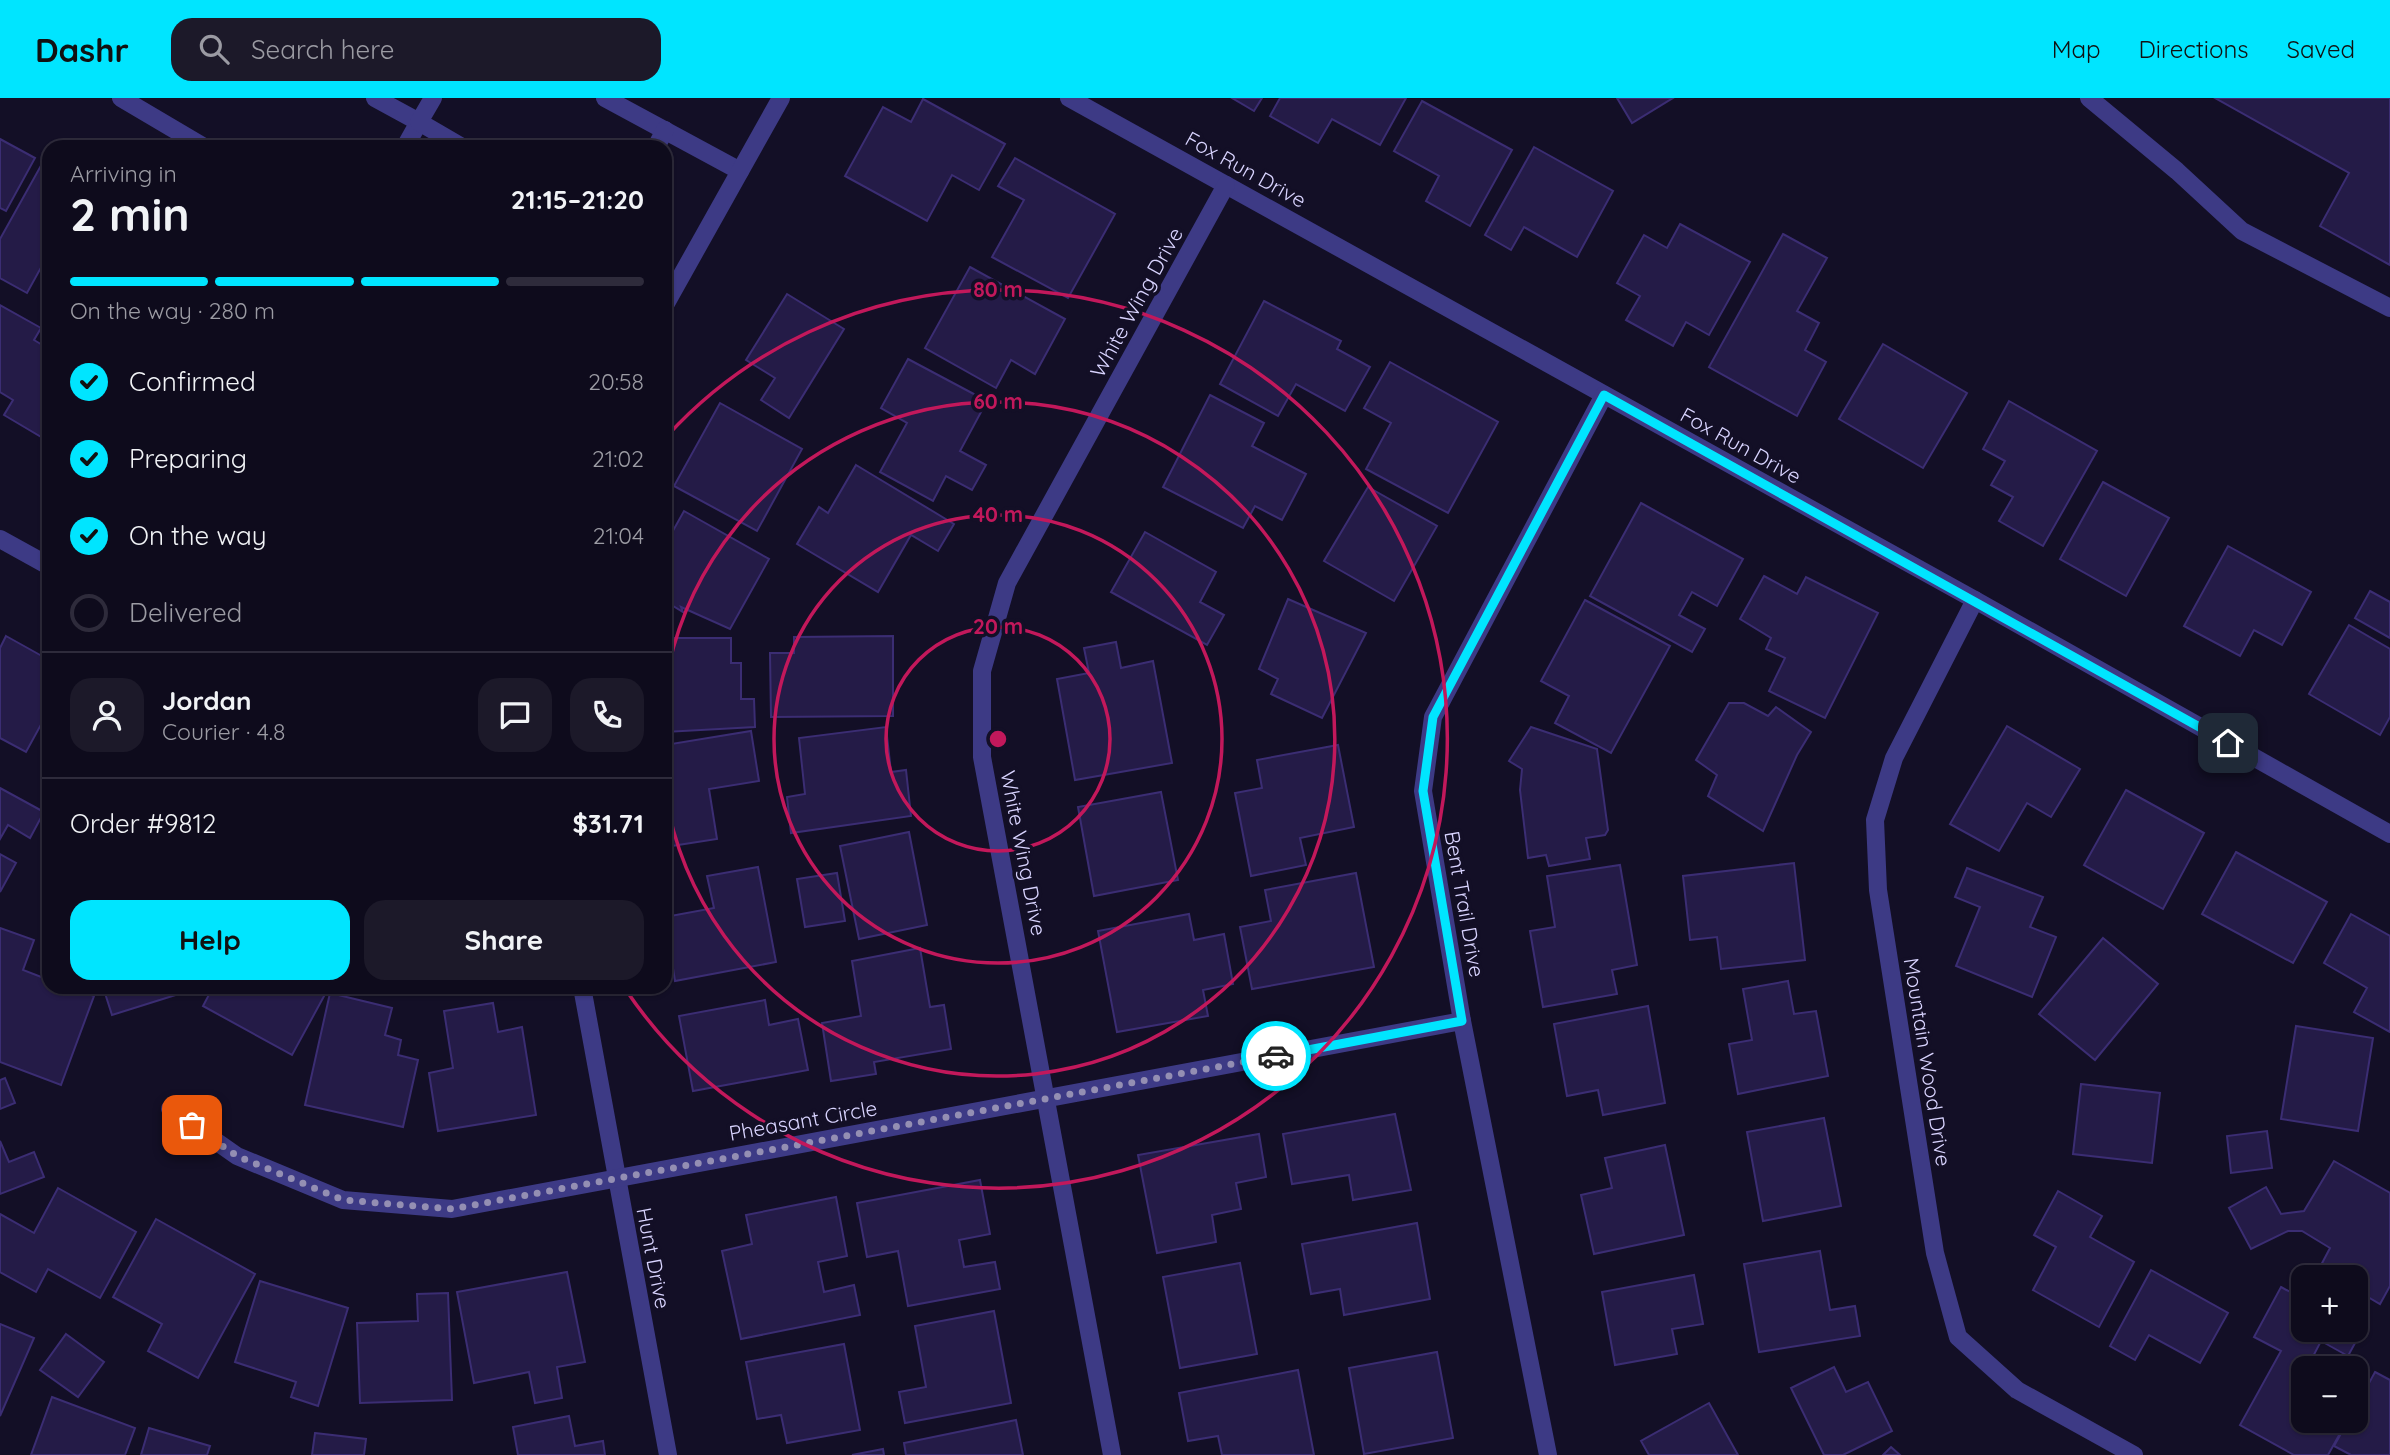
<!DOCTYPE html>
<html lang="en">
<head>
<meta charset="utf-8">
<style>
  body { margin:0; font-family:Quicksand,sans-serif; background:#1c1929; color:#f1f3f6; height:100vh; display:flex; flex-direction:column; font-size:26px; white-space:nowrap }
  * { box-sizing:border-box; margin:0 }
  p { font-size:23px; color:#9b9ba3 }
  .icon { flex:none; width:38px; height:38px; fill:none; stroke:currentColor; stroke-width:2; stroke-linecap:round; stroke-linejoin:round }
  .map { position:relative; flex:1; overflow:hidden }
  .side { position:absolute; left:42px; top:42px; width:630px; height:854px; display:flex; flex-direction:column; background:#0e0b1c; border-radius:21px; box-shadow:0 2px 5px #0004,0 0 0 2px #2e2b3b }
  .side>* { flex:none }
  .tools { position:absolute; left:2291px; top:1167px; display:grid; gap:14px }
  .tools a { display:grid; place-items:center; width:77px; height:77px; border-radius:14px; background:#0e0b1c; box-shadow:0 2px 5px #0004,0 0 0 2px #2e2b3b; font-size:35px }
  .pin { position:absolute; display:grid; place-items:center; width:60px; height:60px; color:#fff; margin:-30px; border-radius:14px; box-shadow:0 4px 10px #0006 }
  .courier { position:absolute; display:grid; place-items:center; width:70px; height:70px; margin:-35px; border:5px solid #00e5ff; border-radius:50%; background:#fff; color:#222; box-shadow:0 2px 9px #0007 }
  .head em { font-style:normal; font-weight:700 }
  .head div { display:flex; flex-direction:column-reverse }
  .head { display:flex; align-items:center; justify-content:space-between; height:119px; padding:0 28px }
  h1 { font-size:46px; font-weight:700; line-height:52px }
  .bar { display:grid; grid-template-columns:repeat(4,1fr); gap:10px 7px; align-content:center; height:84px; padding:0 28px }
  .bar i { height:9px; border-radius:5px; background:#2e2b3b }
  .bar .selected { background:#00e5ff }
  .bar p { grid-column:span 4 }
  .line { display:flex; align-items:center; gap:18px; padding:0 28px; border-top:2px solid #2e2b3b }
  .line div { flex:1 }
  .round { display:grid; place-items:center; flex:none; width:74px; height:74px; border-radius:21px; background:#1c1929 }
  ol { padding:0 28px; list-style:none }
  li { display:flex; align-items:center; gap:21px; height:77px }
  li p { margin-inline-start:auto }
  li .icon { padding:7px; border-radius:50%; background:#00e5ff; color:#111; stroke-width:4 }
  li:last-child { color:#9b9ba3 }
  li i { width:38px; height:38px; border:4px solid #2e2b3b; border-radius:50% }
  .primary-button { display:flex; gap:14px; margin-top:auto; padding:14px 28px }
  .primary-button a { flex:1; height:80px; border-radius:21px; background:#00e5ff; color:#111; font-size:28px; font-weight:700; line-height:80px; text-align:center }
  .primary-button a+a { background:#1c1929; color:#f1f3f6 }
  header { display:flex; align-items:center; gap:42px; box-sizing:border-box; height:98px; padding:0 35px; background:#00e5ff; color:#111 }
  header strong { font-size:33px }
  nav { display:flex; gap:38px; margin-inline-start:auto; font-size:24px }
  .search { width:490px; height:63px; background:#1c1929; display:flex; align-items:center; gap:18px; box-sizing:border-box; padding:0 24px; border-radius:21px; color:#9b9ba3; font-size:26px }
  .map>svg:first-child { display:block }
  .building { fill:#241b47; stroke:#3b2d73; stroke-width:2 }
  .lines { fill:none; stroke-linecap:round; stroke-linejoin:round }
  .minor { stroke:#3d3a85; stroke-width:18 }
  .done { stroke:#948fb3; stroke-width:7; stroke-dasharray:0 12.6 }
  .route { stroke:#00e5ff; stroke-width:9 }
  .ring { fill:none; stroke:#c2185b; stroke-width:3.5 }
  .labels { text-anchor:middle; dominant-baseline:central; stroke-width:7; stroke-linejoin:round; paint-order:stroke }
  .street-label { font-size:21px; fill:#d9d4ff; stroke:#130f26 }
  .centre { fill:#c2185b; stroke:#130f26; stroke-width:3.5 }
  .ring-label { font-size:21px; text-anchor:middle; font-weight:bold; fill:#c2185b; stroke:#130f26; stroke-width:7; stroke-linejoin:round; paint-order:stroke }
</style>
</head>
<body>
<header>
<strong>Dashr</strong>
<div class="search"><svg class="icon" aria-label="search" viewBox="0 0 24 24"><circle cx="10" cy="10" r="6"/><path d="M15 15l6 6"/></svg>Search here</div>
<nav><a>Map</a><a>Directions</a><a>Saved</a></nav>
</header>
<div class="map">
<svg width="2390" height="1357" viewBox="0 0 2390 1357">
  <rect width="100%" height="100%" fill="#130f26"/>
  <!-- building -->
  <g class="building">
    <polygon points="1232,0 1262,0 1254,13"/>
    <polygon points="1280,0 1406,0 1380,47 1332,21 1318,45 1270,18"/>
    <polygon points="1617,0 1673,0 1632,25"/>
    <polygon points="2215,0 2390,0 2390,167 2320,128 2349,75"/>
    <polygon points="923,1 1005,46 979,92 952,77 927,123 845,78 883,9 911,24"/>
    <polygon points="1422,3 1512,52 1470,128 1426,103 1439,78 1394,53"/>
    <polygon points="0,41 35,60 6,113 0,110"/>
    <polygon points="1534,49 1613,93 1577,159 1524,129 1511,152 1485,137"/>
    <polygon points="1015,60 1115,116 1068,200 992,159 1024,102 998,88"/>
    <polygon points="43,64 49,67 49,155 27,195 0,180 0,141"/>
    <polygon points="1680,126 1750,164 1709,237 1686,224 1673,248 1626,222 1640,198 1617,185 1644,137 1667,150"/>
    <polygon points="1783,136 1827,160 1797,213 1819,225 1805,252 1826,264 1797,318 1709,269"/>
    <polygon points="970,169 1065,221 1035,276 1011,262 996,290 925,250"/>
    <polygon points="787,196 844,231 789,320 761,302 775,280 746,262"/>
    <polygon points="1264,203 1341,243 1337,251 1370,269 1345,313 1296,286 1278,318 1220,286"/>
    <polygon points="0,207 41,230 34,242 49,251 48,343 4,317 13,302 0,294"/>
    <polygon points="1883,246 1967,295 1923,370 1839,321"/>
    <polygon points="908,261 987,303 960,353 986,367 972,392 946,378 933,403 880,374 907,325 881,310"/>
    <polygon points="1390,264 1498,324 1448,415 1366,371 1391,325 1364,310"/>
    <polygon points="1210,297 1264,325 1252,348 1306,376 1282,422 1255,408 1243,430 1163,389"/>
    <polygon points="2009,303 2097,353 2043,448 1999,423 2013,399 1991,387 2005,363 1983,351"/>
    <polygon points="720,305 802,351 757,433 674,388"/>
    <polygon points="856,367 954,426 938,453 911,437 878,494 797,446 819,409 828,415"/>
    <polygon points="2103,384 2169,420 2126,498 2060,461"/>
    <polygon points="1368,389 1437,428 1394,503 1324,463"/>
    <polygon points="1641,405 1743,461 1717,508 1692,494 1679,517 1705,531 1692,554 1590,498"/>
    <polygon points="684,413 769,461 730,531 681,509 683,514 665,503 665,447"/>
    <polygon points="1145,434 1216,474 1200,504 1224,517 1207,547 1111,494"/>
    <polygon points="2228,448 2311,494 2282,547 2254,532 2240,558 2184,528"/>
    <polygon points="1764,478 1797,496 1806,479 1878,515 1825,620 1769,593 1785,560 1766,551 1771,540 1740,521"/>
    <polygon points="2370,493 2390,504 2390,540 2355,520"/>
    <polygon points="1288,501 1366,535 1322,620 1271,596 1278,581 1259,571"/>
    <polygon points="1585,502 1670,548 1611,655 1555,625 1569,598 1541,583"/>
    <polygon points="2349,527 2390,551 2390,619 2380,637 2309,596"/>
    <polygon points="6,538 49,562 49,612 26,654 0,640 0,550"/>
    <polygon points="893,538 893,618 771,619 770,555 794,555 794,539"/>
    <polygon points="665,540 731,540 731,565 741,565 741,601 754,601 755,629 665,634"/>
    <polygon points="1116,544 1121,570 1153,563 1172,665 1075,682 1057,581 1089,575 1084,550"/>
    <polygon points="1729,605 1744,605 1768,618 1776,609 1811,634 1797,657 1763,733 1708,698 1717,677 1696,662"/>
    <polygon points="2007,628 2080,671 2051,719 2027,705 1999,753 1950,726"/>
    <polygon points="886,629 891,674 906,672 911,718 791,735 787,699 805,696 799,640"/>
    <polygon points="1531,629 1597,651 1608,732 1605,737 1586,740 1590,761 1549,768 1546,757 1528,760 1520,692 1522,671 1509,663"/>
    <polygon points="751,633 759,683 709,691 717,741 665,749 665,647"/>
    <polygon points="1338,647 1354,729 1300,740 1306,767 1251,778 1235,695 1262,690 1257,662"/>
    <polygon points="0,690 44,714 30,740 8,727 0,741"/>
    <polygon points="2126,692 2204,735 2163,811 2084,767"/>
    <polygon points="1161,694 1178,782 1094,798 1078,709"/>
    <polygon points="909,734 927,827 859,841 840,748"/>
    <polygon points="2236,754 2327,804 2293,865 2202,816"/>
    <polygon points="0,756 16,765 0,794"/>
    <polygon points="1794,765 1805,862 1721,871 1717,839 1690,842 1683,778"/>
    <polygon points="1620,767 1637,867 1612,872 1617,896 1543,909 1530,833 1555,829 1547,778"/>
    <polygon points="758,769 776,864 675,883 665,819 714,810 707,778"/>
    <polygon points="1967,770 2043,799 2030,829 2056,839 2032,899 1956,868 1980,809 1955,799"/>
    <polygon points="837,775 845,823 805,829 797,781"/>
    <polygon points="1356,775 1374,869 1252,891 1240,829 1271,823 1265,792"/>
    <polygon points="1189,816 1194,842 1224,836 1233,886 1203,892 1208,918 1117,934 1098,833"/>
    <polygon points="2351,816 2390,838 2390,934 2354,914 2367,890 2324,865"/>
    <polygon points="0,830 34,842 23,872 49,882 49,889 69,889 94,898 61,987 0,964"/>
    <polygon points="2103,840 2158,886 2095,962 2039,916"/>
    <polygon points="920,850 930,909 944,907 951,951 874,964 876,976 831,983 822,925 861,918 852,863"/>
    <polygon points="1788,883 1794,916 1816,913 1828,978 1738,996 1729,946 1752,942 1743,891"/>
    <polygon points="103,889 198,889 198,890 112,917"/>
    <polygon points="213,889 329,889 292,957 203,908"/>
    <polygon points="330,895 392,910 385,937 401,942 398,957 418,962 403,1029 305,1007"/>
    <polygon points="765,902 769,927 798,921 808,972 693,993 679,918"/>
    <polygon points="493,905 498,934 522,929 536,1017 438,1033 429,975 453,970 444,913"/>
    <polygon points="1648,908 1665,1005 1603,1017 1598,992 1567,998 1554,926"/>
    <polygon points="2296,928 2373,940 2358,1033 2281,1021"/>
    <polygon points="5,980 15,1005 0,1011 0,982"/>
    <polygon points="2081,986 2160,995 2152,1065 2073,1056"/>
    <polygon points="1395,1016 1411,1092 1353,1102 1349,1077 1292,1086 1283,1036"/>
    <polygon points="1824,1020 1841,1108 1763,1123 1747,1034"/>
    <polygon points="2267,1033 2272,1070 2231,1075 2227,1038"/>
    <polygon points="1259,1036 1266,1079 1236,1085 1241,1111 1212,1117 1216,1144 1157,1155 1138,1057"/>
    <polygon points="0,1043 9,1064 34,1054 44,1079 0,1096"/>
    <polygon points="1665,1047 1684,1137 1594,1156 1581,1097 1612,1090 1605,1060"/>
    <polygon points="2334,1063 2390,1095 2390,1188 2380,1206 2356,1192 2356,1180 2333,1180 2319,1171 2330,1150 2302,1133 2288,1133 2251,1151 2229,1110 2266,1089 2281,1116 2304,1113"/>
    <polygon points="980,1082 990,1136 959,1142 964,1169 995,1164 1000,1191 908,1208 898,1153 867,1159 857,1105"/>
    <polygon points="58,1090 136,1134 100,1200 48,1171 36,1194 0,1174 0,1116 34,1135"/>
    <polygon points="2058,1093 2102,1118 2090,1139 2134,1164 2099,1229 2033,1192 2056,1149 2034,1137"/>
    <polygon points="836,1099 847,1158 818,1164 824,1194 854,1187 860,1217 741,1241 722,1153 752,1146 746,1117"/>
    <polygon points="156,1121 255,1176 198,1280 148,1253 162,1226 113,1199"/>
    <polygon points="1417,1125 1430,1201 1344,1217 1340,1191 1311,1196 1302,1146"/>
    <polygon points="1820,1153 1830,1212 1855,1208 1860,1238 1759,1254 1744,1166"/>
    <polygon points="1240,1165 1257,1256 1180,1270 1163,1179"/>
    <polygon points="2151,1172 2228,1215 2200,1265 2149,1237 2135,1262 2110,1248"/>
    <polygon points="567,1174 585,1264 557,1269 562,1300 535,1305 529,1274 474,1285 457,1194"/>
    <polygon points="1694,1177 1703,1226 1672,1231 1677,1256 1615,1267 1602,1194"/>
    <polygon points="260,1183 348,1210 318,1308 291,1299 296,1284 235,1264"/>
    <polygon points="2281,1189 2303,1201 2303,1232 2356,1231 2361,1234 2348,1258 2321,1243 2308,1268 2312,1270 2303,1270 2303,1323 2347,1323 2328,1357 2294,1357 2240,1327 2281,1253 2254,1239"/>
    <polygon points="448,1195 452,1302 360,1305 357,1225 418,1223 417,1196"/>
    <polygon points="994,1213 1011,1305 905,1325 899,1294 926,1289 915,1228"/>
    <polygon points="0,1226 34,1240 0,1318"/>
    <polygon points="66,1236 104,1264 78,1299 40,1272"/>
    <polygon points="844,1246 860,1332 787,1345 781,1317 757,1321 746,1264"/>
    <polygon points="1437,1254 1453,1340 1364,1356 1349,1270"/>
    <polygon points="1834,1269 1846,1294 1868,1284 1892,1333 1843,1357 1824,1357 1791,1290"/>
    <polygon points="1298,1272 1314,1357 1222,1357 1218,1338 1188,1343 1179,1295"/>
    <polygon points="2375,1274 2390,1282 2390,1357 2351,1357 2334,1348 2348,1323 2356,1323 2356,1309"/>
    <polygon points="52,1299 135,1330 125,1357 31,1357"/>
    <polygon points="1709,1305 1738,1357 1649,1357 1641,1343"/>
    <polygon points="569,1318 575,1348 603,1343 605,1357 518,1357 513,1329"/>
    <polygon points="1016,1322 1023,1357 906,1357 904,1345"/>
    <polygon points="149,1330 210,1348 207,1357 141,1357"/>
    <polygon points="315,1335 366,1341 364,1357 312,1357"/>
    <polygon points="1891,1349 1900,1357 1883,1357"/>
    <polygon points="883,1351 884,1357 852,1357"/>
  </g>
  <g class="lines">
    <!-- minor -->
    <g class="minor">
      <polyline points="121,0 204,49"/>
      <polyline points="375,0 419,24 405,49"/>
      <polyline points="433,0 419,24 462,49"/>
      <polyline points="605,0 740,73"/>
      <polyline points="1069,0 1975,502 2390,736"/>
      <polyline points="2089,0 2177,73 2242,133 2390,210"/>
      <polyline points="656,49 665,32"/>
      <polyline points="665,207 781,0"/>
      <polyline points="0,441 49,468"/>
      <polyline points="1975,502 1894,660 1875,722 1878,792 1935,1155 1958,1239 2017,1292 2134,1357"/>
      <polyline points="582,889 668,1357"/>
      <polyline points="170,1011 237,1058 343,1102 452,1111 1462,923"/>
      <polyline points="1112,1357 982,659 982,573 1007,485 1226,87"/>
      <polyline points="1548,1357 1462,923 1423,693 1433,619 1604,297"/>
    </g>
  </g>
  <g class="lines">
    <!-- done -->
    <polyline class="done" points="192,1027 237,1058 343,1102 452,1111 1276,958"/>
    <!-- route -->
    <polyline class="route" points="1276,958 1462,923 1423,693 1433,619 1604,297 2228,645"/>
  </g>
  <!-- distance rings -->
  <g class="ring">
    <circle cx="998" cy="641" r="112"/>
    <circle cx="998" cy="641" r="224"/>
    <path d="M665 588A337 337 0 1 1 665 694"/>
    <path d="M667 338A449 449 0 1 1 626 892"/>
  </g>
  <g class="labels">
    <!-- street labels -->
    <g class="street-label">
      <text transform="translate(1246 71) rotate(29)">Fox Run Drive</text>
      <text transform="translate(1136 204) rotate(-61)">White Wing Drive</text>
      <text transform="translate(1741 347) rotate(29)">Fox Run Drive</text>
      <text transform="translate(1024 755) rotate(79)">White Wing Drive</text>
      <text transform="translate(1465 806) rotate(80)">Bent Trail Drive</text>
      <text transform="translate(1928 964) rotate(81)">Mountain Wood Drive</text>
      <text transform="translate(803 1022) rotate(-10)">Pheasant Circle</text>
      <text transform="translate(654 1160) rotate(79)">Hunt Drive</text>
    </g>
  </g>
  <circle cx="998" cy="641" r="10" class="centre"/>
  <g class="ring-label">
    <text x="998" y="199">80 m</text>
    <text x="998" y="311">60 m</text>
    <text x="998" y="424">40 m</text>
    <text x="998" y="536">20 m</text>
  </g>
</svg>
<div class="tools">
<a>+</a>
<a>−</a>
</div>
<div class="pin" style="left:192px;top:1027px;background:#ea580c"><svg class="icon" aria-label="bag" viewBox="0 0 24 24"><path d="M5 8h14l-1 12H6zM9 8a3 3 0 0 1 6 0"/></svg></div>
<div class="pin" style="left:2228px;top:645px;background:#1f2937"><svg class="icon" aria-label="home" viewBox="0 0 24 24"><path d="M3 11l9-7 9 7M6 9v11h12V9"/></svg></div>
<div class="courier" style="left:1276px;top:958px"><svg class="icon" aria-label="car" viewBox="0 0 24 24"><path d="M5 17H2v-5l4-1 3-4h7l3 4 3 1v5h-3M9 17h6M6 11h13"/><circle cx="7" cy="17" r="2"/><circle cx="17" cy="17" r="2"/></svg></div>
<section class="side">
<div class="head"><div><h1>2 min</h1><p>Arriving in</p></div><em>21:15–21:20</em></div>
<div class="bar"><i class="selected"></i><i class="selected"></i><i class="selected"></i><i></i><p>On the way · 280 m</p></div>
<ol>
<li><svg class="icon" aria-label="check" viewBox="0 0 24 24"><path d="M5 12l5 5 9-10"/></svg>Confirmed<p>20:58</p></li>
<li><svg class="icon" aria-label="check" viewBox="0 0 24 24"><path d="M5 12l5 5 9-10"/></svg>Preparing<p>21:02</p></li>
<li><svg class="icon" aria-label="check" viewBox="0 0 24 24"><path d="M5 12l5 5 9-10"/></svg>On the way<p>21:04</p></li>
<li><i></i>Delivered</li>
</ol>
<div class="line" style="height:126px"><a class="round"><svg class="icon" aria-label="person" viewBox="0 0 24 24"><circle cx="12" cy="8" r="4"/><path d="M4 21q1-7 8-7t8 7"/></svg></a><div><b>Jordan</b><p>Courier · 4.8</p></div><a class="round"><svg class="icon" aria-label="chat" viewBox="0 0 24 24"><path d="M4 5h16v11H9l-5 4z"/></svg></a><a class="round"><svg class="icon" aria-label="phone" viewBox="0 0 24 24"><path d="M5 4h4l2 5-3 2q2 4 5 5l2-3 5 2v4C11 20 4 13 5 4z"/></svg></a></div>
<div class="line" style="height:91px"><div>Order #9812</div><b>$31.71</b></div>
<div class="primary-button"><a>Help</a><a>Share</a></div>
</section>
</div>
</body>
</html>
